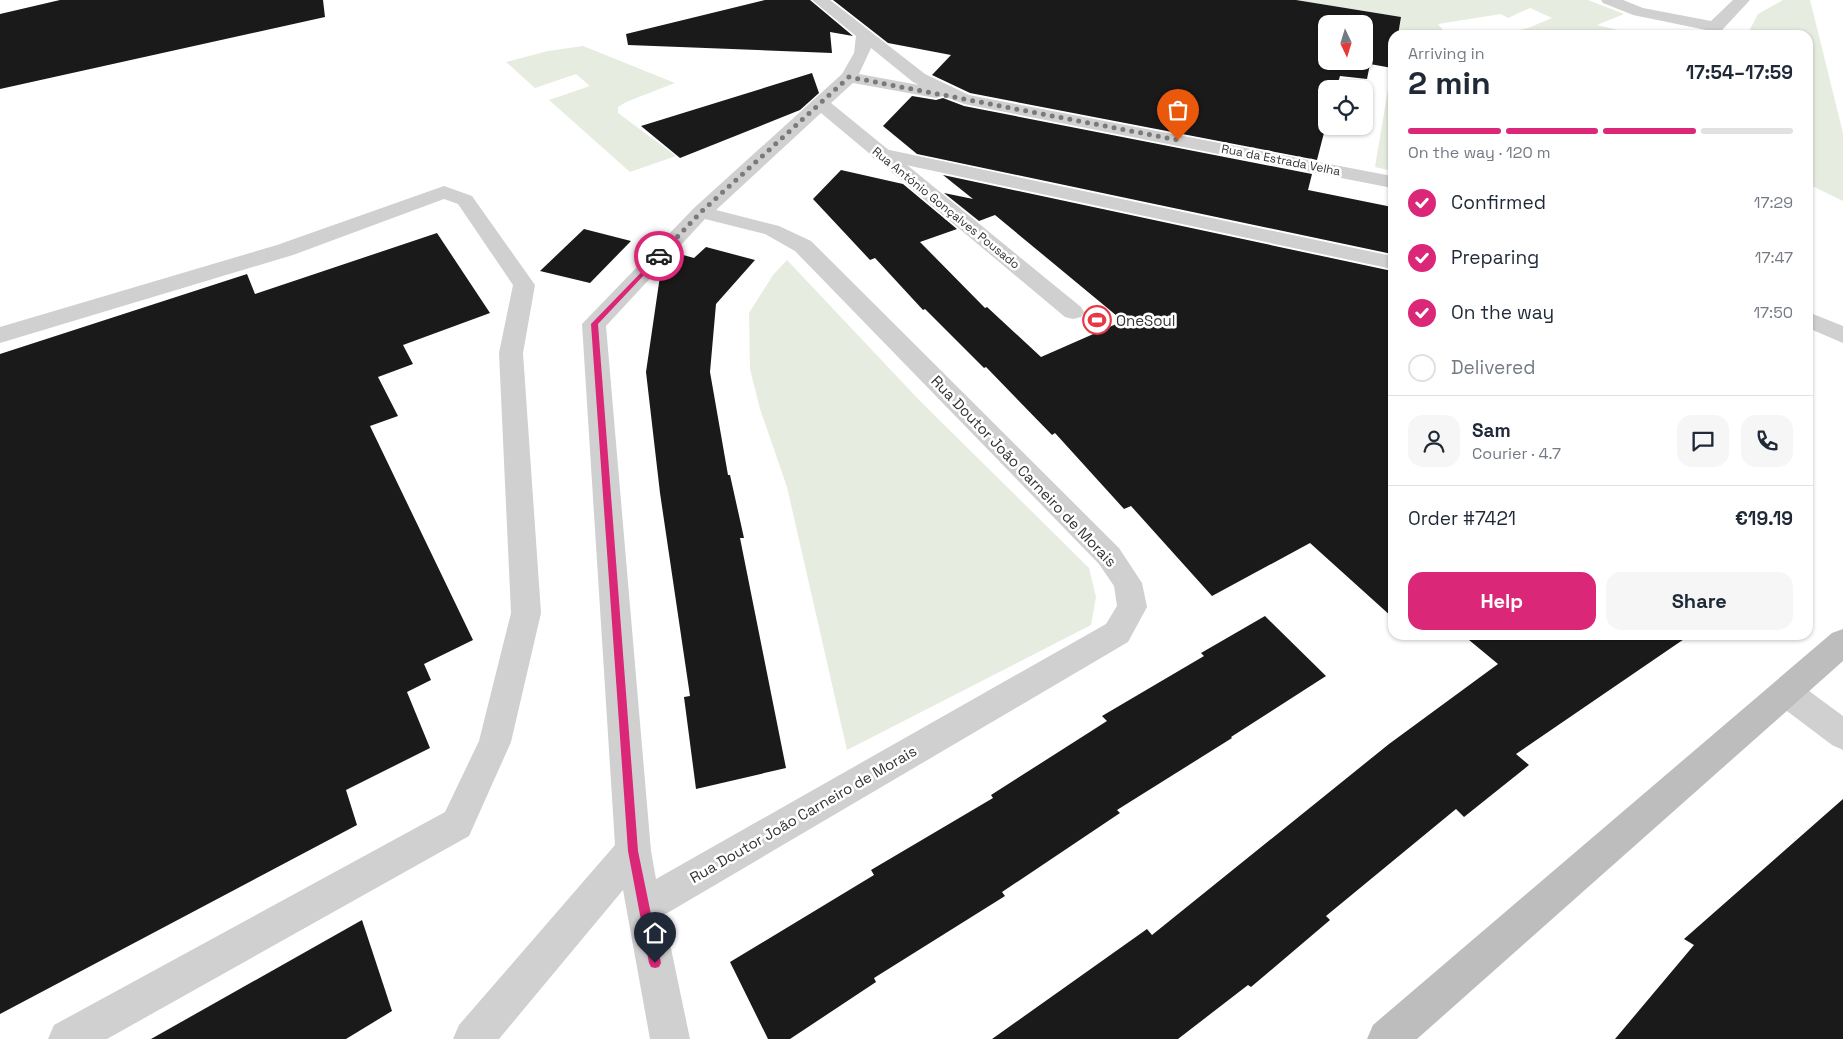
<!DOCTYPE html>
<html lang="en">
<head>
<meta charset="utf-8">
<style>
  body { margin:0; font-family:"Space Grotesk",sans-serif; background:#f6f6f7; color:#1f2937; height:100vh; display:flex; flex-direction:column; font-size:19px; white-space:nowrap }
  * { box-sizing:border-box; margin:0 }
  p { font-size:16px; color:#747a83 }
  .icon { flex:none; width:28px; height:28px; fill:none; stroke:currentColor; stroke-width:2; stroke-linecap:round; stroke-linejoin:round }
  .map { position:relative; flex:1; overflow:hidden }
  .details { position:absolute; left:1388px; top:30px; width:425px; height:610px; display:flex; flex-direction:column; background:#fff; border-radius:15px; box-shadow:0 1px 4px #0004 }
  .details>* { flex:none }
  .needle { width:32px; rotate:176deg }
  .controls { position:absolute; left:1318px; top:15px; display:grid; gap:10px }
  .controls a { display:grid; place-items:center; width:55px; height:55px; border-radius:10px; background:#fff; box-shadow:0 1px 4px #0004; font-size:25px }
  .pin { position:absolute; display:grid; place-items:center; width:42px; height:42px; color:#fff; margin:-51px -21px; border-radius:50% 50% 50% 0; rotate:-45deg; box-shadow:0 0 5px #0007 }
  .pin .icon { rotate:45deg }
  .courier { position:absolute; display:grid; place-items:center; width:50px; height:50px; margin:-25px; border:4px solid #db2777; border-radius:50%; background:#fff; color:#222; box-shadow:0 1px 6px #0007 }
  .summary em { font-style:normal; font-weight:600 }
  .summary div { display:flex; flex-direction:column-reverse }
  .summary { display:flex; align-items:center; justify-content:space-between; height:85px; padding:0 20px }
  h1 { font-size:32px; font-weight:600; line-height:38px }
  .bar { display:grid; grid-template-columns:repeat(4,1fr); gap:8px 5px; align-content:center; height:60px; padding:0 20px }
  .bar i { height:6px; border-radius:4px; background:#e0e1e3 }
  .bar .current { background:#db2777 }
  .bar p { grid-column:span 4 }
  .line { display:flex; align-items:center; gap:12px; padding:0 20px; border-top:1px solid #e0e1e3 }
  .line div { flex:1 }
  .round { display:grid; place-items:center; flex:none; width:52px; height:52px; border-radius:15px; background:#f6f6f7 }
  ol { padding:0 20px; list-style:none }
  li { display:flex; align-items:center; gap:15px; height:55px }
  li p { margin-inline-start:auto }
  li .icon { padding:5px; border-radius:50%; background:#db2777; color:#fff; stroke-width:4 }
  li:last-child { color:#747a83 }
  li i { width:28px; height:28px; border:2px solid #e0e1e3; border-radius:50% }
  .action { display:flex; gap:10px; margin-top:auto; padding:10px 20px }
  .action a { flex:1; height:58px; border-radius:15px; background:#db2777; color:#fff; font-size:20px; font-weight:600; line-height:58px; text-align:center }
  .action a+a { background:#f6f6f7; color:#1f2937 }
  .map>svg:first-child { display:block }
  .green { fill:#e6ecdf }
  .building { fill:#1a1a1a; fill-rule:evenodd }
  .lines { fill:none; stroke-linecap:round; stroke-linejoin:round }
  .service { fill:#d0d0d0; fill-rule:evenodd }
  .minor { fill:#d0d0d0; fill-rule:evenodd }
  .secondary { fill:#bdbdbd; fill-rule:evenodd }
  .route { fill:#db2777 }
  .done { stroke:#7a7a7a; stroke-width:5; stroke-dasharray:0 9 }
  .labels { text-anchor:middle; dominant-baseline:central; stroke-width:5; stroke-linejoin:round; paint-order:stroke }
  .far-street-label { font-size:12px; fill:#333; stroke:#fff }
  .poi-label { font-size:15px; fill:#333; stroke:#fff; text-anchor:start }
  .street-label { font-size:15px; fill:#333; stroke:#fff }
</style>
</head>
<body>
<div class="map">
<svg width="1843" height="1039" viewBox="0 0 1843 1039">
  <rect width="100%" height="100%" fill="#fff"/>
  <!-- green -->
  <g class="green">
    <polygon points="1296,0 1588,0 1624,14 1597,25 1622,31 1618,35 1513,35 1506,33 1528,28 1552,18 1530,8 1508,18 1501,14 1438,24 1447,35 1398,35 1400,17"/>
    <polygon points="1783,0 1810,0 1843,133 1843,201 1808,184 1808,35 1747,35 1758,14"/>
    <polygon points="583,46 675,83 626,102 618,107 618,113 676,156 630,172 549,100 590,86 576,74 535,88 506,62 548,51"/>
    <polygon points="1392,65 1392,171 1375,167"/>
    <polygon points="787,260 920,401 1089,568 1096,597 1091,625 847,750 787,487 760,409 750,369 749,313 773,275"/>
  </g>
  <!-- building -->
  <g class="building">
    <polygon points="60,0 323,0 325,17 0,89 0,14"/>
    <polygon points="765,0 810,0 853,36 830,32 832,53 628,45 626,34"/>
    <path d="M833 0H1296L1401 17 1398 35H1392V68L1370 64 1367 79 1340 76 1336 89H1326V125L1317 160 970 93 932 75 951 55 888 43ZM1326 24H1364V61H1326Z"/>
    <polygon points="812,73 819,93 800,110 680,158 641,126"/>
    <polygon points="912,96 936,100 943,98 964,106 1312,174 1308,190 1392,207 1392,254 917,154 883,126"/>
    <polygon points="841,170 903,184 957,229 920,242 985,308 987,307 1041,357 1123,321 995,215 979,221 944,193 973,199 943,175 1392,271 1392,617 1310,543 1212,596 1131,506 1124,509 1055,433 1052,435 986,367 984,368 925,309 923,310 875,258 870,260 813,199"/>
    <polygon points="584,229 631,241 590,283 540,271"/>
    <polygon points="437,233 490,313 403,345 413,364 378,377 398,416 370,426 473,640 424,664 431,680 407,692 430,748 346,790 357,825 0,1014 0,354 247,274 255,294"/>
    <polygon points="706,247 755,260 716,304 710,372 728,475 730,475 744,538 740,538 786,768 696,789 684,697 690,696 660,493 646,372 661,269 676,253 694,258"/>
    <polygon points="1265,616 1326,676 1231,737 1232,738 1117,810 1120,813 1002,892 1005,896 874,978 876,982 790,1039 768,1039 730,962 874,875 871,870 993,798 991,795 1107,721 1102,716 1204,656 1201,653"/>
    <polygon points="1463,635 1690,635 1516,754 1529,765 1464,817 1456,809 1326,916 1330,920 1251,987 1248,985 1178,1039 992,1039 1147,929 1152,935 1389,744 1498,664"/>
    <polygon points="1843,799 1843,1039 1615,1039 1694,945 1684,939"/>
    <polygon points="362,920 392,1011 346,1039 151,1039"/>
  </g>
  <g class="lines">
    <!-- service -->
    <g class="service">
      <polygon points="880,148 1392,256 1392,269 873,158 870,154 873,150"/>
      <polygon points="444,186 472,196 535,285 523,353 541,613 511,742 469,836 107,1039 48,1039 54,1025 445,812 479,741 511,613 499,353 513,285 458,204 444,199 293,255 0,343 0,327 277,245"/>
    </g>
    <!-- minor -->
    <g class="minor">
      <path d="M812 0H830L925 74 969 95 1392 176V188L964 104 943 96 936 98 853 83 831 103 1081 307 1084 312 1081 317 1073 319 1065 317 821 113 716 210 779 226 811 241 1119 548 1142 583 1147 607 1128 642 664 915 690 1039H650L623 890 499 1039H453L459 1025 615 845 582 324 694 208 842 74 854 53 856 36ZM871 48 913 82 919 85 859 74ZM705 219 765 234 795 251 1099 564 1114 586 1117 606 1106 624 656 879 651 851 606 326Z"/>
      <polygon points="1601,0 1623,0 1643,8 1711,21 1733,0 1750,0 1723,29 1720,35 1704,35 1706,30 1633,15 1603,3"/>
      <polygon points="1808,312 1843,326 1843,343 1808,328"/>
      <polygon points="1786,678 1797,682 1843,716 1843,750 1832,745 1775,702 1770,692 1775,682"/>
    </g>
    <!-- secondary -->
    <polygon class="secondary" points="1843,629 1843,661 1417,1039 1367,1039 1373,1025 1832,633"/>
  </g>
  <!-- route -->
  <polygon class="route" points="659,254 661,255 661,257 598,324 638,851 661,963 659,967 655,968 651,967 649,963 628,851 591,324"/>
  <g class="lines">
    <!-- done -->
    <polyline class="done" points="659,256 701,212 849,77 1178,140"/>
  </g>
  <!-- icons -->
  <defs>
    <symbol id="stadium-ring" viewBox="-11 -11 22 22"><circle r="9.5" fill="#fff" stroke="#e63946" stroke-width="1.5"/><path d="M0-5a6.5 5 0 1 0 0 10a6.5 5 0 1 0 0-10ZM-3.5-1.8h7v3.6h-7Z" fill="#e63946"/></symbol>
  </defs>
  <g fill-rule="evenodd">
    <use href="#stadium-ring" x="1081" y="304" width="32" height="32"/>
  </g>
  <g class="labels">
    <!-- far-street labels -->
    <g class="far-street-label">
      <text transform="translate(1281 160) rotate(11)">Rua da Estrada Velha</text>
      <text transform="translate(946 208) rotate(39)">Rua António Gonçalves Pousado</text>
    </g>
    <!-- poi labels -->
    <g class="poi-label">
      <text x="1116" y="320">OneSoul</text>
    </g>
    <!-- street labels -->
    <g class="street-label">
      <text transform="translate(1024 471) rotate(46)">Rua Doutor João Carneiro de Morais</text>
      <text transform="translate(803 814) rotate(-30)">Rua Doutor João Carneiro de Morais</text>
    </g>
  </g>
</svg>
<div class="controls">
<a><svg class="needle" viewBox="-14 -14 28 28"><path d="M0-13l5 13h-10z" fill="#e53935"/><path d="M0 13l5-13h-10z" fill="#747a83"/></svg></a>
<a><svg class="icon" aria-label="locate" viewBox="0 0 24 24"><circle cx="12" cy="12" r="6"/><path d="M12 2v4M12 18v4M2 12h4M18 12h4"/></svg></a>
</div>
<div class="pin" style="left:1178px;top:140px;background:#ea580c"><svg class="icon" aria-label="bag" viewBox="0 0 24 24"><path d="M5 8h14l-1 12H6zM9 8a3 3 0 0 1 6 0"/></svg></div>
<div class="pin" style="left:655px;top:963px;background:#1f2937"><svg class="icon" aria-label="home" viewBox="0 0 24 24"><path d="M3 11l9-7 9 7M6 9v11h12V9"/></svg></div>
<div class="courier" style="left:659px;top:256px"><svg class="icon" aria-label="car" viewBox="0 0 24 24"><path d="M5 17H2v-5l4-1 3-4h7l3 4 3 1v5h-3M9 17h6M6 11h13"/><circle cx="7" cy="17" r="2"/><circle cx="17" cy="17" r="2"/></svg></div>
<section class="details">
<div class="summary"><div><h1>2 min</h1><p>Arriving in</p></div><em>17:54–17:59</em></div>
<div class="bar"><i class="current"></i><i class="current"></i><i class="current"></i><i></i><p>On the way · 120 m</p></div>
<ol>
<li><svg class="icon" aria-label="check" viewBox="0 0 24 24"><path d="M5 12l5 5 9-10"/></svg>Confirmed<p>17:29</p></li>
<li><svg class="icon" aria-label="check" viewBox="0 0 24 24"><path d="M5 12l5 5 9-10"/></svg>Preparing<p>17:47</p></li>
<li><svg class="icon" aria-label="check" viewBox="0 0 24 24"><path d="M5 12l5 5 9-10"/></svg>On the way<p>17:50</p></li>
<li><i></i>Delivered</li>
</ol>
<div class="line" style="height:90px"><a class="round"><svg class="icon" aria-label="person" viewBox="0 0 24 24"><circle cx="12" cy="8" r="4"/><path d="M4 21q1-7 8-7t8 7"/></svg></a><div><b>Sam</b><p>Courier · 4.7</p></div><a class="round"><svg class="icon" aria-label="chat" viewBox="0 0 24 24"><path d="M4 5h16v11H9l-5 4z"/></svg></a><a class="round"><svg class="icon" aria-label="phone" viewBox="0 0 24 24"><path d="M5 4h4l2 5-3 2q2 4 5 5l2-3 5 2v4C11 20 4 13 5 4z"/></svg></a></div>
<div class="line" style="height:65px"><div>Order #7421</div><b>€19.19</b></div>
<div class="action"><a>Help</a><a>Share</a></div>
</section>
</div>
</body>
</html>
